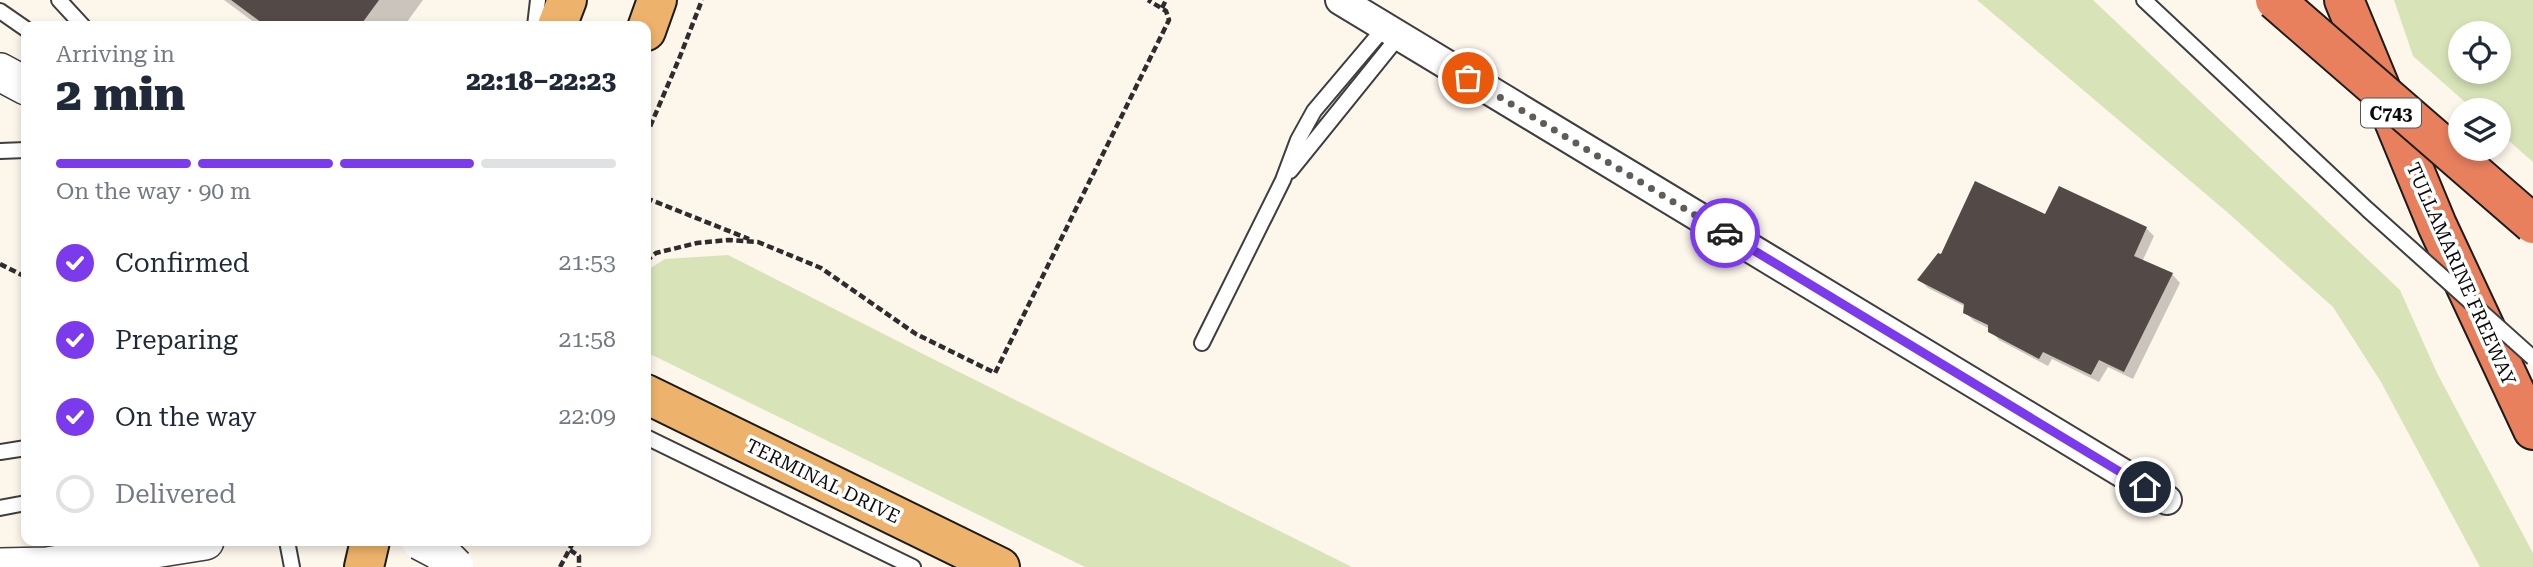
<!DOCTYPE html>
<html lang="en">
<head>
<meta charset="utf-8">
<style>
  body { margin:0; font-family:"Roboto Serif",serif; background:#f2f2f3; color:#1f2937; height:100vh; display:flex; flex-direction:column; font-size:26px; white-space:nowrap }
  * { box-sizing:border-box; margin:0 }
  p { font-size:23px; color:#747a83 }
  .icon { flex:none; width:38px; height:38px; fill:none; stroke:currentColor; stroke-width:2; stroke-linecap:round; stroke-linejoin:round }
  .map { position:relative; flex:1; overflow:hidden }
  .panel { position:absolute; left:21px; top:21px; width:630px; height:525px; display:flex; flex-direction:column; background:#fff; border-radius:14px; box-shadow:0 4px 10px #0003 }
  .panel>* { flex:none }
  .buttons { position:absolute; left:2448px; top:21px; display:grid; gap:14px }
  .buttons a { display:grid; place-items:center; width:63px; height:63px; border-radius:50%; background:#fff; box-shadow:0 4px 10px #0003; font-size:35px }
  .pin { position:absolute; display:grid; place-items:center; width:60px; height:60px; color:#fff; margin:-30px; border:4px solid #fff; border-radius:50%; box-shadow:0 2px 7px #0007 }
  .courier { position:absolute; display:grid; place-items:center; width:70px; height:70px; margin:-35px; border:5px solid #7c3aed; border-radius:50%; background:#fff; color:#222; box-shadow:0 2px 9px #0007 }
  .summary em { font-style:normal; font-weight:800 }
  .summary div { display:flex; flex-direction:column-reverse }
  .summary { display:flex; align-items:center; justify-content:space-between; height:119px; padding:0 35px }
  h1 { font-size:46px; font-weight:800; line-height:52px }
  .bar { display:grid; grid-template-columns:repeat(4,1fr); gap:10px 7px; align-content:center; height:84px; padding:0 35px }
  .bar i { height:9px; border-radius:5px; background:#e0e1e3 }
  .bar .current { background:#7c3aed }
  .bar p { grid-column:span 4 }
  ol { padding:0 35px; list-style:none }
  li { display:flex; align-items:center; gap:21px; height:77px }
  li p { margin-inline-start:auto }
  li .icon { padding:7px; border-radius:50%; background:#7c3aed; color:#fff; stroke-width:4 }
  li:last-child { color:#747a83 }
  li i { width:38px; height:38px; border:4px solid #e0e1e3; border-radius:50% }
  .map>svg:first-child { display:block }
  .green { fill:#d8e4b8; fill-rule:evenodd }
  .shadow { fill:#0003 }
  .building { fill:#534a48 }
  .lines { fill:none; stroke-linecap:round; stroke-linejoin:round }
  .service-casing { stroke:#3e3e3e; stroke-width:18 }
  .minor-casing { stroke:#3e3e3e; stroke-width:32 }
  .tertiary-casing { stroke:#3e3e3e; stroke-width:40 }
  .primary-casing { stroke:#1c1c1c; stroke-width:42 }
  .motorway-casing { stroke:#1c1c1c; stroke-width:42 }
  .path { stroke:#2d2d2d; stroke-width:4.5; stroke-dasharray:7 3.5; stroke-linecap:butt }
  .service { stroke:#fff; stroke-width:14 }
  .minor { stroke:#fff; stroke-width:28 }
  .tertiary { stroke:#fff; stroke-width:37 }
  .primary { stroke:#edb26b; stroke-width:38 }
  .motorway { stroke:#e8805e; stroke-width:38 }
  .service-bridge-casing { stroke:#3e3e3e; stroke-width:18; stroke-linecap:butt }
  .tertiary-bridge-casing { stroke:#3e3e3e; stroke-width:40; stroke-linecap:butt }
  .motorway-bridge-casing { stroke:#1c1c1c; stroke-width:42; stroke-linecap:butt }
  .service-bridge { stroke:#fff; stroke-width:14 }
  .tertiary-bridge { stroke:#fff; stroke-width:37 }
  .motorway-bridge { stroke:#e8805e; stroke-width:38 }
  .done { stroke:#605d59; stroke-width:7; stroke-dasharray:0 12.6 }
  .route { stroke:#7c3aed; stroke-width:9 }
  .labels { text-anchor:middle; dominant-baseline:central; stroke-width:7; stroke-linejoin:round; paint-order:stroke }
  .shield { fill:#fff; stroke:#545454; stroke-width:2 }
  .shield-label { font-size:18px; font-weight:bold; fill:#0b0b0b }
  .street-label { font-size:19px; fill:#0b0b0b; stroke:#fff }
</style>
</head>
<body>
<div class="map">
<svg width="2533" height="567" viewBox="0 0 2533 567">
  <rect width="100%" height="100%" fill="#fdf6eb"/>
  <!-- green -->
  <g class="green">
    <polygon points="1977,0 2093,0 2400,290 2437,373 2533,553 2533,567 2480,567 2381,382 2333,307 2227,212"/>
    <path d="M2394 0H2533V162L2499 132V110H2474L2413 56ZM2460 33H2499V72H2460Z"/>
    <polygon points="728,255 935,360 1352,567 1085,567 646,352 646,271 665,259"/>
  </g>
  <!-- shadow -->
  <g class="shadow">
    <polygon points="224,0 423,0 404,26 259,26"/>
    <polygon points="2046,216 2146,228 2154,236 2142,262 2172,274 2180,283 2133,379 2108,367 2099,382 2052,359 2048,366 1999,340 1990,329 1974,321 1965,312 1966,307 1928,288 1920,280 1942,256"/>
  </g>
  <!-- building -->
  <g class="building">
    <polygon points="231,0 379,0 360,26 266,26"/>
    <polygon points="1975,181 2045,214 2059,186 2147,227 2134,256 2173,273 2124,372 2099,360 2091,375 2043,352 2039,359 1988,332 1988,325 1963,313 1964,304 1917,280 1938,253 1941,254"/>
  </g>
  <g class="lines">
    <defs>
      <g id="service">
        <polyline points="59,0 83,26"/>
        <polyline points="2144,0 2368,210"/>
        <polyline points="0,11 26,29"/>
        <polyline points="535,26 538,0"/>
        <polyline points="0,151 26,150"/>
        <polyline points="1290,171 1399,36"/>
        <polyline points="1202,343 1283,180 1298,140 1314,111 1385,27"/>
        <polyline points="646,437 913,567"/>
        <polyline points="0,452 26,448"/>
        <polyline points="0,508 26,503"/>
        <polyline points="287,541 292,567"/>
      </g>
      <polyline id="minor" points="1340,0 2167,500"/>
      <g id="tertiary">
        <polyline points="0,72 26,86"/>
        <polyline points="0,567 47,566 205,541"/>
      </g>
      <g id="primary">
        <polyline points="557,26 567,0"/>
        <polyline points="646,31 657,0"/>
        <polyline points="646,394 1000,567"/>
        <polyline points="364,567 370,541"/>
      </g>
      <polyline id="motorway" points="2344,0 2437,225 2533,430"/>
    </defs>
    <!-- service casing -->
    <use href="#service" class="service-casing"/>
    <!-- minor casing -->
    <use href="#minor" class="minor-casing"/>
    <!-- tertiary casing -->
    <use href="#tertiary" class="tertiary-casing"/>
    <!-- primary casing -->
    <use href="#primary" class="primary-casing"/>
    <!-- motorway casing -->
    <use href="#motorway" class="motorway-casing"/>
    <!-- path -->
    <g class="path">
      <polyline points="1162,8 1166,0"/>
      <polyline points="646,136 679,59 702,0"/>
      <polyline points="646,198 749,239"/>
      <polyline points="646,261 656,253 697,243 728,240 758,242 821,268 916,334 995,373 1169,20 1166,11 1148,0"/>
      <polyline points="0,264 26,277"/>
      <polyline points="570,550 579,556 579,567"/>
      <polyline points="560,567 574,541"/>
    </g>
    <!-- service -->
    <use href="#service" class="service"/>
    <!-- minor -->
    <use href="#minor" class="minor"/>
    <!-- tertiary -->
    <use href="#tertiary" class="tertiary"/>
    <!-- primary -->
    <use href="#primary" class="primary"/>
    <!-- motorway -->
    <use href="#motorway" class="motorway"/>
    <defs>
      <polyline id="service-bridge" points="2368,210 2533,358"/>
      <polyline id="tertiary-bridge" points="420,541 439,551 455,567"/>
      <polyline id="motorway-bridge" points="2275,0 2533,224"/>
    </defs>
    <!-- service-bridge casing -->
    <use href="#service-bridge" class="service-bridge-casing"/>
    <!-- tertiary-bridge casing -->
    <use href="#tertiary-bridge" class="tertiary-bridge-casing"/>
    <!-- motorway-bridge casing -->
    <use href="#motorway-bridge" class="motorway-bridge-casing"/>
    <!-- service-bridge -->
    <use href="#service-bridge" class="service-bridge"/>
    <!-- tertiary-bridge -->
    <use href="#tertiary-bridge" class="tertiary-bridge"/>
    <!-- motorway-bridge -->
    <use href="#motorway-bridge" class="motorway-bridge"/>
  </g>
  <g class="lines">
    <!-- done -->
    <polyline class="done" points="1468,78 1725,233"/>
    <!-- route -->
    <polyline class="route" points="1725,233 2145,487"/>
  </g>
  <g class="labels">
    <!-- shield labels -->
    <rect class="shield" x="2361" y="98.5" width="60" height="29" rx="5"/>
    <g class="shield-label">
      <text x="2391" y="113">C743</text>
    </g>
    <!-- street labels -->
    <g class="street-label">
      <text transform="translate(2461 274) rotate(66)">TULLAMARINE FREEWAY</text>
      <text transform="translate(823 481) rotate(26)">TERMINAL DRIVE</text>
    </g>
  </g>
</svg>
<div class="buttons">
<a><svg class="icon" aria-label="locate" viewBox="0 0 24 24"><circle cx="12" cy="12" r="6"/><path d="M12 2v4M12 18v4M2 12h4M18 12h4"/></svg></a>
<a><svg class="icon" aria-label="layers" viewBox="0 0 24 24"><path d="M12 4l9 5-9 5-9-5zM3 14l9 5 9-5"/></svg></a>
</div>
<div class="pin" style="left:1468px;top:78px;background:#ea580c"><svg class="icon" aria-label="bag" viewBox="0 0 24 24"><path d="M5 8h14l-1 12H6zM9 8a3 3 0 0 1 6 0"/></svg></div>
<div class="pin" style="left:2145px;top:487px;background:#1f2937"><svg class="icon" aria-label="home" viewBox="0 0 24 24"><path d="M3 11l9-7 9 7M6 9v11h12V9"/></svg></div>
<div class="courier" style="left:1725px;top:233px"><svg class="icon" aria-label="car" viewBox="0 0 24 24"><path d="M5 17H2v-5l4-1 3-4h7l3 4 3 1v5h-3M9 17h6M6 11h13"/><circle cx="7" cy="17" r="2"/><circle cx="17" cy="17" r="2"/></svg></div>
<section class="panel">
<div class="summary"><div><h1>2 min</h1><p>Arriving in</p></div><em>22:18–22:23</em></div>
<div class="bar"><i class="current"></i><i class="current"></i><i class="current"></i><i></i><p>On the way · 90 m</p></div>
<ol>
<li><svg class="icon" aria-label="check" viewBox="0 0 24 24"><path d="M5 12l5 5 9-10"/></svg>Confirmed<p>21:53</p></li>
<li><svg class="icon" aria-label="check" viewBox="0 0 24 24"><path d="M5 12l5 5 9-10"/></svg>Preparing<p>21:58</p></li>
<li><svg class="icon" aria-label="check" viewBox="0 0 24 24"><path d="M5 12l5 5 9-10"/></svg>On the way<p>22:09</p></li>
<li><i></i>Delivered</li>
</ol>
</section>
</div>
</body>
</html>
